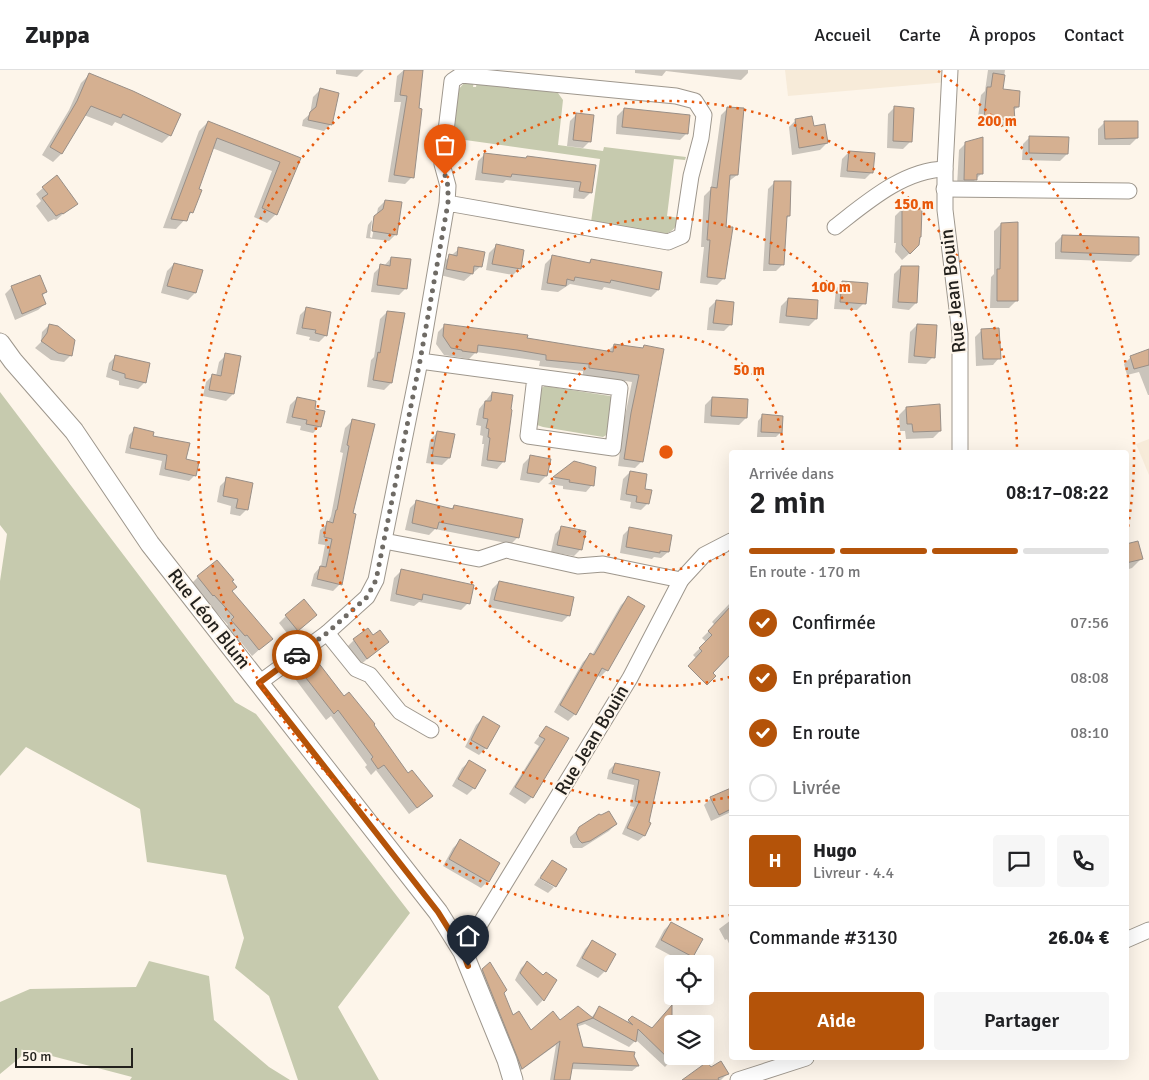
<!DOCTYPE html>
<html lang="fr">
<head>
<meta charset="utf-8">
<style>
  body { margin:0; font-family:Signika,sans-serif; background:#f6f6f6; color:#202124; height:100vh; display:flex; flex-direction:column; font-size:19px; white-space:nowrap }
  * { box-sizing:border-box; margin:0 }
  p { font-size:16px; color:#757577 }
  .icon { flex:none; width:28px; height:28px; fill:none; stroke:currentColor; stroke-width:2; stroke-linecap:round; stroke-linejoin:round }
  .map { position:relative; flex:1; overflow:hidden }
  .panel { position:absolute; left:729px; top:380px; width:400px; height:610px; display:flex; flex-direction:column; background:#fff; border-radius:5px; box-shadow:0 5px 20px #0002 }
  .panel>* { flex:none }
  .tools { position:absolute; left:664px; top:885px; display:grid; gap:10px }
  .tools a { display:grid; place-items:center; width:50px; height:50px; border-radius:5px; background:#fff; box-shadow:0 5px 20px #0002; font-size:25px }
  .scale { position:absolute; left:15px; bottom:12px; width:118px; box-sizing:border-box; padding-left:5px; border:2px solid #23211d; border-top:0; font-size:14px; line-height:18px; white-space:nowrap; color:#23211d; -webkit-text-stroke:4px #fdf5ea; paint-order:stroke }
  .pin { position:absolute; display:grid; place-items:center; width:42px; height:42px; color:#fff; margin:-51px -21px; border-radius:50% 50% 50% 0; rotate:-45deg; box-shadow:0 0 5px #0007 }
  .pin .icon { rotate:45deg }
  .courier { position:absolute; display:grid; place-items:center; width:50px; height:50px; margin:-25px; border:4px solid #b45309; border-radius:50%; background:#fff; color:#222; box-shadow:0 1px 6px #0007 }
  .overview em { font-style:normal; font-weight:600 }
  .overview div { display:flex; flex-direction:column-reverse }
  .overview { display:flex; align-items:center; justify-content:space-between; height:85px; padding:0 20px }
  h1 { font-size:32px; font-weight:600; line-height:38px }
  .bar { display:grid; grid-template-columns:repeat(4,1fr); gap:8px 5px; align-content:center; height:60px; padding:0 20px }
  .bar i { height:6px; border-radius:4px; background:#e0e0e0 }
  .bar .selected { background:#b45309 }
  .bar p { grid-column:span 4 }
  .line { display:flex; align-items:center; gap:12px; padding:0 20px; border-top:1px solid #e0e0e0 }
  .line div { flex:1 }
  .round { display:grid; place-items:center; flex:none; width:52px; height:52px; border-radius:5px; background:#f6f6f6 }
  ol { padding:0 20px; list-style:none }
  li { display:flex; align-items:center; gap:15px; height:55px }
  li p { margin-inline-start:auto }
  li .icon { padding:5px; border-radius:50%; background:#b45309; color:#fff; stroke-width:4 }
  li:last-child { color:#757577 }
  li i { width:28px; height:28px; border:2px solid #e0e0e0; border-radius:50% }
  .cta { display:flex; gap:10px; margin-top:auto; padding:10px 20px }
  .cta a { flex:1; height:58px; border-radius:5px; background:#b45309; color:#fff; font-size:20px; font-weight:600; line-height:58px; text-align:center }
  .cta a+a { background:#f6f6f6; color:#202124 }
  header { display:flex; align-items:center; gap:30px; box-sizing:border-box; height:70px; padding:0 25px; background:#fff; border-bottom:1px solid #e0e0e0 }
  header strong { font-size:24px }
  nav { display:flex; gap:28px; margin-inline-start:auto; font-size:18px }
  .map>svg:first-child { display:block }
  .built { fill:#f7ebd9 }
  .green { fill:#c6caae }
  .shadow { fill:#0003 }
  .building { fill:#d5b091; stroke:#998f87 }
  .lines { fill:none; stroke-linecap:round; stroke-linejoin:round }
  .minor-casing { stroke:#9e978d; stroke-width:17 }
  .tertiary-casing { stroke:#9e978d; stroke-width:21 }
  .minor { stroke:#fff; stroke-width:15 }
  .tertiary { stroke:#fff; stroke-width:19 }
  .done { stroke:#6f6b65; stroke-width:5; stroke-dasharray:0 9 }
  .route { stroke:#b45309; stroke-width:6 }
  .ring { fill:none; stroke:#e8590c; stroke-width:2.5; stroke-dasharray:2.5 5 }
  .labels { text-anchor:middle; dominant-baseline:central; stroke-width:4; stroke-linejoin:round; paint-order:stroke }
  .street-label { font-size:19px; fill:#23211d; stroke:#fdf5ea }
  .centre { fill:#e8590c; stroke:#fdf5ea; stroke-width:2.5 }
  .ring-label { font-size:15px; text-anchor:middle; font-weight:bold; fill:#e8590c; stroke:#fdf5ea; stroke-width:4; stroke-linejoin:round; paint-order:stroke }
</style>
</head>
<body>
<header>
<strong>Zuppa</strong>
<nav><a>Accueil</a><a>Carte</a><a>À propos</a><a>Contact</a></nav>
</header>
<div class="map">
<svg width="1149" height="1010" viewBox="0 0 1149 1010">
  <rect width="100%" height="100%" fill="#fdf5ea"/>
  <!-- built -->
  <g class="built">
    <polygon points="785,0 950,0 948,12 788,26"/>
    <polygon points="1149,369 1149,405 1136,374"/>
  </g>
  <!-- green -->
  <g class="green">
    <path d="M474 11 473 17H476L477 11 558 23 563 30 558 75 603 81 604 77 686 87 685 90 674 89 667 146 679 148C677 158 671 163 661 165L591 152 600 89 451 68 457 21 465 12Z"/>
    <polygon points="545,316 610,326 613,329 608,364 603,367 543,357 537,355 535,351 539,319"/>
    <polygon points="0,322 235,632 256,644 410,843 338,937 379,1010 298,1010 269,926 235,898 244,868 226,805 147,792 140,739 26,677 0,706 0,511 7,464 0,455"/>
    <polygon points="149,891 209,906 214,950 269,997 290,1010 130,1010 132,1007 29,980 0,1004 0,932 30,919 136,917"/>
  </g>
  <!-- shadow -->
  <g class="shadow">
    <polygon points="336,0 364,0 357,7 336,4"/>
    <polygon points="404,0 423,0 422,2 412,107 405,114 388,112 401,32 394,32 397,6"/>
    <polygon points="635,0 748,0 748,3 741,10 666,1 662,6 635,3"/>
    <polygon points="988,0 1005,0 1002,20 1018,37 1013,41 1013,50 1007,57 978,55 978,49 1008,52 1008,49 978,47 981,25 985,21"/>
    <polygon points="89,5 170,65 162,73 115,52 112,56 84,45 62,83 53,92 42,85 69,40 81,13"/>
    <polygon points="320,20 331,54 324,61 302,56 303,50 310,44 313,27"/>
    <polygon points="895,37 910,72 903,79 887,78 888,44"/>
    <polygon points="728,38 737,105 728,112 725,158 724,208 717,215 700,213 704,177 701,177 704,126 711,119 721,45"/>
    <polygon points="624,39 687,63 680,70 616,64 617,46"/>
    <polygon points="577,44 590,71 583,78 567,76 570,51"/>
    <polygon points="796,50 813,57 827,73 820,80 792,85 789,57"/>
    <polygon points="208,52 299,89 276,144 267,153 254,147 272,101 212,78 197,120 192,142 176,159 163,158 199,61"/>
    <polygon points="1105,52 1137,68 1130,75 1098,75 1098,59"/>
    <polygon points="1030,67 1067,84 1060,91 1022,90 1023,74"/>
    <polygon points="966,73 982,103 969,116 957,116 959,80"/>
    <polygon points="849,82 872,102 865,109 840,107 842,89"/>
    <polygon points="485,84 594,97 591,122 584,129 573,128 574,118 506,110 503,113 475,110 478,91"/>
    <polygon points="775,112 789,146 786,149 783,194 776,201 763,201 768,119"/>
    <polygon points="43,118 76,133 56,150 54,149 48,152 36,136 41,131 36,124"/>
    <polygon points="385,131 396,164 389,171 366,168 368,155 372,150 370,167 372,168 378,138"/>
    <polygon points="902,139 911,182 902,190 895,182 896,173 894,173 895,146"/>
    <polygon points="1001,154 1016,231 1009,238 990,238 991,207 994,204 994,161"/>
    <polygon points="1062,166 1138,185 1131,192 1055,189 1055,173"/>
    <polygon points="496,176 520,198 513,205 486,200 489,183"/>
    <polygon points="459,179 481,196 464,211 440,205 442,193"/>
    <polygon points="552,187 588,193 591,190 658,220 651,227 604,217 602,220 570,214 558,222 541,220 545,194"/>
    <polygon points="391,188 406,218 399,225 371,222 374,203 381,196 384,196"/>
    <polygon points="174,194 195,223 188,230 161,223 167,201"/>
    <polygon points="901,197 918,198 916,233 909,240 892,238 894,204"/>
    <polygon points="842,212 864,233 857,240 834,239 836,219"/>
    <polygon points="12,217 46,222 42,226 45,234 38,240 15,250 5,224"/>
    <polygon points="788,229 816,249 809,256 779,253 781,236"/>
    <polygon points="716,231 731,254 724,261 707,260 709,238"/>
    <polygon points="307,238 326,265 319,272 309,270 310,267 296,264 300,245"/>
    <polygon points="387,242 391,313 384,320 367,317 371,290 374,287 380,249"/>
    <polygon points="49,255 71,285 64,292 51,290 35,278 41,272 42,262"/>
    <polygon points="445,255 607,282 614,275 642,279 644,277 642,391 635,398 618,396 624,351 632,312 583,305 583,301 539,296 540,291 476,282 469,289 444,285 436,274 438,262"/>
    <polygon points="917,255 933,287 926,294 908,293 910,262"/>
    <polygon points="982,260 999,288 993,295 976,296 975,267"/>
    <polygon points="1149,281 1149,325 1148,325 1139,302 1127,305 1124,294 1131,287"/>
    <polygon points="226,285 239,287 233,324 226,331 203,326 206,312 213,305 216,306 219,292"/>
    <polygon points="116,286 145,312 138,319 119,315 119,311 106,307 109,293"/>
    <polygon points="492,323 503,392 497,399 481,396 484,374 482,374 483,366 480,365 481,356 476,355 479,339"/>
    <polygon points="297,328 313,340 320,356 313,363 300,360 301,356 286,353 290,335"/>
    <polygon points="712,328 747,330 746,348 739,355 704,353 705,335"/>
    <polygon points="906,338 940,361 933,368 906,369 905,361 900,361 899,345"/>
    <polygon points="762,346 781,362 776,367 757,367 758,351"/>
    <polygon points="352,351 352,444 340,514 333,521 311,516 314,504 321,496 325,475 318,474 320,460 328,453 331,446 343,383 340,382 345,358"/>
    <polygon points="135,359 152,367 185,390 195,405 189,411 159,405 162,391 125,383 129,365"/>
    <polygon points="437,363 449,388 442,395 426,393 430,370"/>
    <polygon points="530,387 546,406 539,413 520,410 523,394"/>
    <polygon points="574,393 592,415 586,422 563,419 563,416 548,414"/>
    <polygon points="630,402 648,433 641,440 630,438 631,432 620,430 623,409"/>
    <polygon points="227,409 247,439 240,446 230,444 231,436 217,432 220,416"/>
    <polygon points="417,431 451,439 454,436 518,467 511,474 435,459 429,465 405,460 410,438"/>
    <polygon points="562,457 581,479 574,486 551,482 555,464"/>
    <polygon points="630,458 668,482 661,488 654,487 652,489 620,483 623,465"/>
    <polygon points="1126,476 1142,488 1132,498 1126,500"/>
    <polygon points="401,501 468,533 461,540 419,532 414,536 390,531 394,508"/>
    <polygon points="198,507 231,522 271,569 252,586 240,571 237,572 225,557 228,555 191,514"/>
    <polygon points="499,512 569,545 562,552 488,537 492,519"/>
    <polygon points="628,528 607,600 600,607 597,605 575,644 568,651 554,642 583,592 590,585 592,585 621,535"/>
    <polygon points="731,532 731,565 702,594 693,585 706,572 702,568 715,555 712,552"/>
    <polygon points="286,546 308,552 290,567 279,553"/>
    <polygon points="373,567 388,572 360,595 347,577 354,570"/>
    <polygon points="300,600 373,655 408,705 431,726 424,733 409,744 376,700 371,705 365,697 367,695 331,646 326,650 293,606"/>
    <polygon points="483,648 486,678 479,685 465,677 476,655"/>
    <polygon points="546,657 567,668 532,727 525,734 509,724 539,676 534,673"/>
    <polygon points="469,692 484,701 474,718 467,725 452,716 462,698"/>
    <polygon points="615,694 659,703 647,753 650,754 644,766 638,771 622,764 634,737 630,736 634,715 607,709 609,700"/>
    <polygon points="731,720 731,742 711,751 704,735 711,728"/>
    <polygon points="599,745 616,754 609,761 582,778 573,778 570,773 570,767 578,760"/>
    <polygon points="460,771 498,793 488,811 481,818 443,796 453,778"/>
    <polygon points="552,792 565,799 555,816 540,806"/>
    <polygon points="539,808 554,817 548,823 534,815"/>
    <polygon points="731,850 731,878 727,869 725,870 719,859"/>
    <polygon points="671,853 692,886 685,893 655,877 664,860"/>
    <polygon points="592,872 605,901 598,908 576,896 585,879"/>
    <polygon points="527,892 543,906 555,910 543,930 537,936 515,910 521,898"/>
    <polygon points="490,894 512,947 531,962 559,951 591,948 599,938 626,953 632,947 652,960 664,946 672,954 672,986 675,986 665,997 636,970 629,977 585,954 576,957 582,978 633,986 638,996 632,1001 570,999 569,1010 550,1010 556,975 516,1004 477,906"/>
    <polygon points="710,999 728,1003 721,1010 684,1010"/>
  </g>
  <!-- building -->
  <g class="building">
    <polygon points="404,0 423,0 419,38 422,39 414,108 394,105 407,26 400,25"/>
    <polygon points="89,3 133,21 181,44 171,66 123,44 121,48 91,36 62,84 50,77 77,31"/>
    <polygon points="993,3 1005,5 1003,19 1020,21 1019,37 1014,37 1015,51 984,48 987,17 991,17"/>
    <polygon points="320,18 339,23 332,55 308,50 310,42 316,37"/>
    <polygon points="894,36 914,38 912,72 893,71"/>
    <polygon points="727,37 744,38 738,105 730,105 726,157 733,157 725,209 707,207 710,170 707,170 711,117 717,118"/>
    <polygon points="624,38 690,45 688,64 622,57"/>
    <polygon points="576,43 594,45 591,72 573,70"/>
    <polygon points="812,46 814,56 825,54 828,73 799,78 795,49"/>
    <polygon points="208,51 301,88 277,145 262,138 280,92 217,68 199,119 202,120 193,143 190,142 187,151 171,149"/>
    <polygon points="1104,51 1138,51 1138,68 1105,69"/>
    <polygon points="1029,66 1069,67 1068,84 1029,83"/>
    <polygon points="983,67 983,104 977,104 977,110 964,110 965,72"/>
    <polygon points="849,81 875,83 873,103 847,101"/>
    <polygon points="484,83 526,88 527,86 596,95 592,123 579,121 581,112 512,104 511,107 482,103"/>
    <polygon points="57,105 78,134 63,144 62,143 56,146 42,128 48,124 42,117"/>
    <polygon points="774,111 791,111 790,146 787,146 784,195 769,194"/>
    <polygon points="385,130 402,132 397,165 372,161 374,146 383,139"/>
    <polygon points="902,138 922,138 921,167 920,167 919,175 910,184 902,175"/>
    <polygon points="1018,152 1018,231 997,231 997,199 1000,199 1001,153"/>
    <polygon points="1062,165 1139,167 1139,185 1061,182"/>
    <polygon points="496,174 524,180 521,199 492,194"/>
    <polygon points="458,177 485,182 482,197 474,196 473,204 446,199 449,184 457,186"/>
    <polygon points="552,185 590,193 591,189 662,202 659,220 611,210 610,213 575,207 574,211 567,209 566,216 547,213"/>
    <polygon points="391,187 411,189 407,219 377,215 380,194 390,196"/>
    <polygon points="174,193 203,200 196,223 167,216"/>
    <polygon points="901,196 919,196 917,233 898,232"/>
    <polygon points="40,205 47,222 42,224 46,234 22,244 11,216"/>
    <polygon points="842,211 868,213 866,234 840,232"/>
    <polygon points="788,228 818,230 817,249 786,246"/>
    <polygon points="716,230 734,232 732,255 713,253"/>
    <polygon points="306,237 331,242 327,266 315,263 316,260 302,258"/>
    <polygon points="387,241 405,243 392,313 373,310 378,282 380,283"/>
    <polygon points="49,254 58,256 75,270 72,286 58,283 41,271 47,263"/>
    <polygon points="444,254 528,265 527,268 613,282 614,274 643,278 644,275 664,279 643,392 624,389 631,343 639,305 589,298 589,294 546,290 546,285 517,280 478,275 477,283 462,281 462,280 451,278 443,266"/>
    <polygon points="917,254 937,255 935,288 914,286"/>
    <polygon points="999,258 1001,289 983,289 981,259"/>
    <polygon points="1149,279 1149,295 1134,299 1130,286"/>
    <polygon points="225,283 241,286 234,324 209,320 212,304 221,306"/>
    <polygon points="115,285 150,293 146,313 125,308 125,304 112,300"/>
    <polygon points="492,322 513,325 511,339 512,340 505,392 487,390 490,368 488,367 489,359 486,358 488,349 483,348 485,331 491,331"/>
    <polygon points="297,327 316,331 315,339 325,341 321,357 306,354 307,350 292,347"/>
    <polygon points="712,327 748,329 747,348 711,346"/>
    <polygon points="940,334 941,361 913,362 912,354 907,354 906,337"/>
    <polygon points="762,344 783,346 782,363 761,362"/>
    <polygon points="352,349 375,354 353,443 356,444 342,515 317,509 320,496 326,497 332,469 324,467 327,451 333,453 336,440 337,440 349,376 347,375"/>
    <polygon points="134,357 154,362 153,366 190,373 186,389 199,392 196,406 165,399 167,385 130,378"/>
    <polygon points="437,361 455,364 450,388 432,386"/>
    <polygon points="530,385 551,389 547,406 527,403"/>
    <polygon points="574,391 596,397 594,416 569,412 570,410 553,407"/>
    <polygon points="630,401 647,404 645,419 652,420 649,434 636,432 637,426 626,424"/>
    <polygon points="226,407 253,413 248,440 236,438 238,429 223,426"/>
    <polygon points="416,430 453,439 454,435 523,449 519,468 439,452 437,459 412,453"/>
    <polygon points="561,456 586,461 582,480 557,475"/>
    <polygon points="629,457 672,465 669,482 660,481 660,483 626,477"/>
    <polygon points="1138,471 1143,489 1126,493 1126,474"/>
    <polygon points="217,490 234,510 232,511 237,517 232,521 273,569 259,580 247,565 245,566 231,550 234,547 214,525 213,526 197,506"/>
    <polygon points="401,499 474,515 470,534 423,524 422,530 396,524"/>
    <polygon points="499,511 574,527 570,546 494,530"/>
    <polygon points="628,526 645,536 608,601 602,598 576,645 560,635 590,583 594,585"/>
    <polygon points="304,529 317,545 298,561 285,545"/>
    <polygon points="731,536 731,584 713,603 716,606 707,615 688,596 702,581 699,578 712,565 708,561"/>
    <polygon points="368,558 373,565 380,560 389,572 367,589 353,569"/>
    <polygon points="314,587 344,626 349,622 375,654 374,655 408,703 412,700 433,726 417,738 384,695 378,699 371,689 373,687 338,640 334,644 299,599"/>
    <polygon points="483,646 500,656 487,679 471,670"/>
    <polygon points="546,656 569,668 533,728 515,717 545,669 539,666"/>
    <polygon points="469,690 486,700 475,719 458,709"/>
    <polygon points="615,693 660,702 649,752 651,753 645,766 627,758 639,732 635,731 639,710 612,703"/>
    <polygon points="731,718 731,739 719,745 710,727"/>
    <polygon points="609,741 617,754 590,771 582,773 579,770 576,763 579,757 599,744 601,745"/>
    <polygon points="460,769 500,793 489,812 449,789"/>
    <polygon points="552,790 567,799 556,817 540,808"/>
    <polygon points="671,852 703,869 693,887 661,870"/>
    <polygon points="592,870 616,884 606,902 582,888"/>
    <polygon points="527,891 543,905 546,902 557,910 544,931 520,903"/>
    <polygon points="490,892 507,920 504,923 513,945 519,941 531,960 553,941 560,950 578,936 593,948 577,954 583,977 635,982 634,986 639,996 573,993 570,1010 554,1010 560,971 522,999 482,899"/>
    <polygon points="672,935 672,992 638,959 636,972 593,948 599,936 633,955 628,950 632,946 652,958"/>
    <polygon points="721,991 729,1004 718,1008 719,1010 682,1010 707,992 711,997"/>
  </g>
  <g class="lines">
    <defs>
      <g id="minor">
        <polyline points="950,0 945,99 945,140 960,264 960,382"/>
        <polyline points="944,119 1129,121"/>
        <path d="M835 157C866 133 903 100 945 99"/>
        <polyline points="420,291 620,318 613,378 528,366 535,307"/>
        <polyline points="384,471 479,489 506,480 578,496 603,494 681,510"/>
        <polyline points="327,563 356,599 370,605 400,642 431,660"/>
        <polyline points="259,613 327,563 367,527 376,510 420,291 447,133 448,116 442,94 452,11 461,5 676,26 695,31 704,45 701,68 691,106 682,166 668,172 447,133"/>
        <polyline points="1126,870 1149,860"/>
        <polyline points="463,882 630,608 681,510 704,485 731,471"/>
        <polyline points="738,1010 806,988"/>
      </g>
      <polyline id="tertiary" points="0,273 13,291 74,361 150,474 438,842 463,882 507,990 513,1010"/>
    </defs>
    <!-- minor casing -->
    <use href="#minor" class="minor-casing"/>
    <!-- tertiary casing -->
    <use href="#tertiary" class="tertiary-casing"/>
    <!-- minor -->
    <use href="#minor" class="minor"/>
    <!-- tertiary -->
    <use href="#tertiary" class="tertiary"/>
  </g>
  <g class="lines">
    <!-- done -->
    <polyline class="done" points="297,585 327,563 367,527 376,510 420,291 448,133 448,116 445,105"/>
    <!-- route -->
    <polyline class="route" points="297,585 259,613 438,842 463,882 468,896"/>
  </g>
  <!-- distance rings -->
  <g class="ring">
    <path d="M731 480A117 117 0 1 1 783 382"/>
    <path d="M730 607A234 234 0 1 1 900 382"/>
    <path d="M730 727A351 351 0 1 1 1017 382"/>
    <path d="M731 845A468 468 0 0 1 394 1M938 1A468 468 0 0 1 1127 463"/>
  </g>
  <g class="labels">
    <!-- street labels -->
    <g class="street-label">
      <text transform="translate(953 221) rotate(-96)">Rue Jean Bouin</text>
      <text transform="translate(209 549) rotate(52)">Rue Léon Blum</text>
      <text transform="translate(592 670) rotate(-59)">Rue Jean Bouin</text>
    </g>
  </g>
  <circle cx="666" cy="382" r="8" class="centre"/>
  <g class="ring-label">
    <text x="997" y="56">200 m</text>
    <text x="914" y="139">150 m</text>
    <text x="831" y="222">100 m</text>
    <text x="749" y="305">50 m</text>
  </g>
</svg>
<div class="tools">
<a><svg class="icon" aria-label="locate" viewBox="0 0 24 24"><circle cx="12" cy="12" r="6"/><path d="M12 2v4M12 18v4M2 12h4M18 12h4"/></svg></a>
<a><svg class="icon" aria-label="layers" viewBox="0 0 24 24"><path d="M12 4l9 5-9 5-9-5zM3 14l9 5 9-5"/></svg></a>
</div>
<div class="scale">50 m</div>
<div class="pin" style="left:445px;top:105px;background:#ea580c"><svg class="icon" aria-label="bag" viewBox="0 0 24 24"><path d="M5 8h14l-1 12H6zM9 8a3 3 0 0 1 6 0"/></svg></div>
<div class="pin" style="left:468px;top:896px;background:#1f2937"><svg class="icon" aria-label="home" viewBox="0 0 24 24"><path d="M3 11l9-7 9 7M6 9v11h12V9"/></svg></div>
<div class="courier" style="left:297px;top:585px"><svg class="icon" aria-label="car" viewBox="0 0 24 24"><path d="M5 17H2v-5l4-1 3-4h7l3 4 3 1v5h-3M9 17h6M6 11h13"/><circle cx="7" cy="17" r="2"/><circle cx="17" cy="17" r="2"/></svg></div>
<section class="panel">
<div class="overview"><div><h1>2 min</h1><p>Arrivée dans</p></div><em>08:17–08:22</em></div>
<div class="bar"><i class="selected"></i><i class="selected"></i><i class="selected"></i><i></i><p>En route · 170 m</p></div>
<ol>
<li><svg class="icon" aria-label="check" viewBox="0 0 24 24"><path d="M5 12l5 5 9-10"/></svg>Confirmée<p>07:56</p></li>
<li><svg class="icon" aria-label="check" viewBox="0 0 24 24"><path d="M5 12l5 5 9-10"/></svg>En préparation<p>08:08</p></li>
<li><svg class="icon" aria-label="check" viewBox="0 0 24 24"><path d="M5 12l5 5 9-10"/></svg>En route<p>08:10</p></li>
<li><i></i>Livrée</li>
</ol>
<div class="line" style="height:90px"><b class="round" style="background:#b45309;color:#fff">H</b><div><b>Hugo</b><p>Livreur · 4.4</p></div><a class="round"><svg class="icon" aria-label="chat" viewBox="0 0 24 24"><path d="M4 5h16v11H9l-5 4z"/></svg></a><a class="round"><svg class="icon" aria-label="phone" viewBox="0 0 24 24"><path d="M5 4h4l2 5-3 2q2 4 5 5l2-3 5 2v4C11 20 4 13 5 4z"/></svg></a></div>
<div class="line" style="height:65px"><div>Commande #3130</div><b>26.04 €</b></div>
<div class="cta"><a>Aide</a><a>Partager</a></div>
</section>
</div>
</body>
</html>
